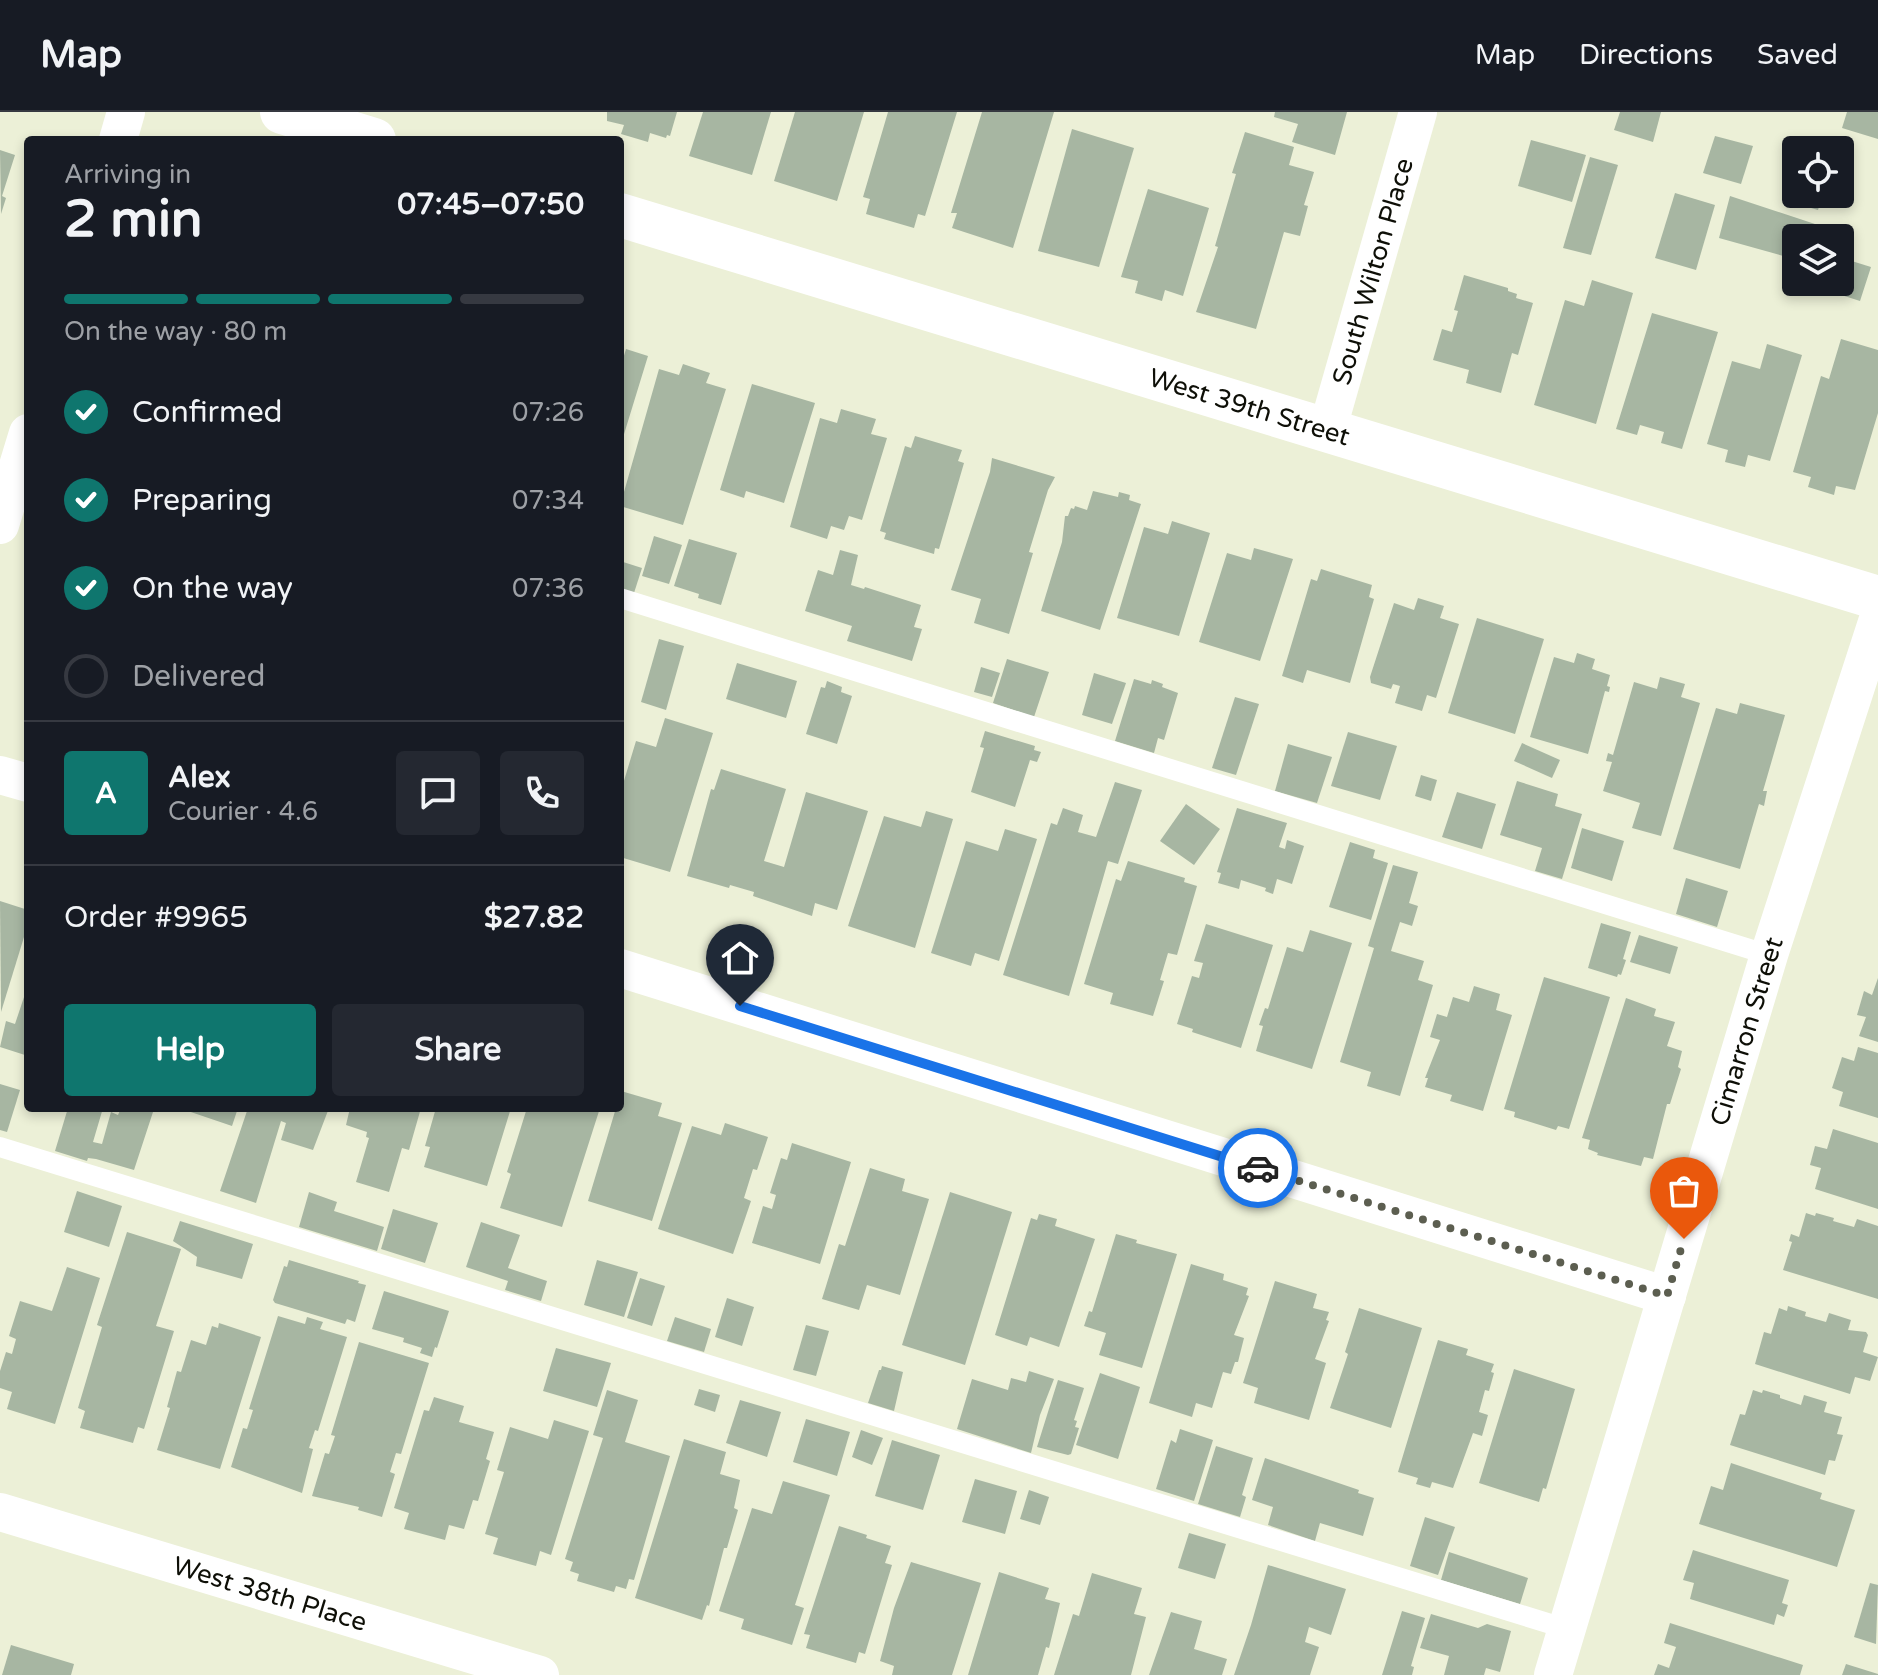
<!DOCTYPE html>
<html lang="en">
<head>
<meta charset="utf-8">
<style>
  body { margin:0; font-family:"Varela Round",sans-serif; background:#242831; color:#f1f3f6; height:100vh; display:flex; flex-direction:column; font-size:30px; white-space:nowrap }
  * { box-sizing:border-box; margin:0 }
  p { font-size:26px; color:#9ea1a6 }
  .icon { flex:none; width:44px; height:44px; fill:none; stroke:currentColor; stroke-width:2; stroke-linecap:round; stroke-linejoin:round }
  .map { position:relative; flex:1; overflow:hidden }
  .sheet { position:absolute; left:24px; top:24px; width:600px; height:976px; display:flex; flex-direction:column; background:#171b24; border-radius:8px; box-shadow:0 4px 12px #0003 }
  .sheet>* { flex:none }
  .fabs { position:absolute; left:1782px; top:24px; display:grid; gap:16px }
  .fabs a { display:grid; place-items:center; width:72px; height:72px; border-radius:8px; background:#171b24; box-shadow:0 4px 12px #0003; font-size:40px }
  .pin { position:absolute; display:grid; place-items:center; width:68px; height:68px; color:#fff; margin:-82px -34px; border-radius:50% 50% 50% 0; rotate:-45deg; box-shadow:0 0 8px #0007 }
  .pin .icon { rotate:45deg }
  .courier { position:absolute; display:grid; place-items:center; width:80px; height:80px; margin:-40px; border:6px solid #1a73e8; border-radius:50%; background:#fff; color:#222; box-shadow:0 2px 10px #0007 }
  .headline em { font-style:normal; font-weight:700 }
  .headline div { display:flex; flex-direction:column-reverse }
  .headline { display:flex; align-items:center; justify-content:space-between; height:136px; padding:0 40px }
  h1 { font-size:52px; font-weight:700; line-height:60px }
  .bar { display:grid; grid-template-columns:repeat(4,1fr); gap:12px 8px; align-content:center; height:96px; padding:0 40px }
  .bar i { height:10px; border-radius:6px; background:#363941 }
  .bar .on { background:#0f766e }
  .bar p { grid-column:span 4 }
  .line { display:flex; align-items:center; gap:20px; padding:0 40px; border-top:2px solid #363941 }
  .line div { flex:1 }
  .round { display:grid; place-items:center; flex:none; width:84px; height:84px; border-radius:8px; background:#242831 }
  ol { padding:0 40px; list-style:none }
  li { display:flex; align-items:center; gap:24px; height:88px }
  li p { margin-inline-start:auto }
  li .icon { padding:8px; border-radius:50%; background:#0f766e; color:#fff; stroke-width:4 }
  li:last-child { color:#9ea1a6 }
  li i { width:44px; height:44px; border:4px solid #363941; border-radius:50% }
  .action { display:flex; gap:16px; margin-top:auto; padding:16px 40px }
  .action a { flex:1; height:92px; border-radius:8px; background:#0f766e; color:#fff; font-size:32px; font-weight:700; line-height:92px; text-align:center }
  .action a+a { background:#242831; color:#f1f3f6 }
  header { display:flex; align-items:center; gap:48px; box-sizing:border-box; height:112px; padding:0 40px; background:#171b24; border-bottom:2px solid #363941 }
  header strong { font-size:38px }
  nav { display:flex; gap:44px; margin-inline-start:auto; font-size:28px }
  .map>svg:first-child { display:block }
  .building { fill:#a7b6a2 }
  .lines { fill:none; stroke-linecap:round; stroke-linejoin:round }
  .lane { stroke:#fff; stroke-width:20 }
  .street { stroke:#fff; stroke-width:38 }
  .secondary { stroke:#fff; stroke-width:44 }
  .done { stroke:#5c5e50; stroke-width:8; stroke-dasharray:0 14.4 }
  .route { stroke:#1a73e8; stroke-width:10 }
  .labels { text-anchor:middle; dominant-baseline:central; stroke-width:8; stroke-linejoin:round; paint-order:stroke }
  .street-label { font-size:26px; fill:#0e0f07; stroke:#fafde5 }
</style>
</head>
<body>
<header>
<strong>Map</strong>
<nav><a>Map</a><a>Directions</a><a>Saved</a></nav>
</header>
<div class="map">
<svg width="1878" height="1563" viewBox="0 0 1878 1563">
  <rect width="100%" height="100%" fill="#ecf0d7"/>
  <!-- building -->
  <g class="building">
    <polygon points="607,0 677,0 670,24 667,23 666,26 650,21 648,30 621,22 624,13 607,9"/>
    <polygon points="703,0 771,0 752,63 689,44"/>
    <polygon points="795,0 864,0 837,89 774,69"/>
    <polygon points="888,0 957,0 925,104 918,102 914,116 866,102 870,87 863,85"/>
    <polygon points="982,0 1054,0 1013,136 952,116 957,101 951,101"/>
    <polygon points="1275,0 1347,0 1335,43 1292,30 1298,12 1274,5"/>
    <polygon points="1620,0 1661,0 1653,30 1614,18"/>
    <polygon points="1847,0 1878,0 1878,27 1842,16"/>
    <polygon points="1072,17 1134,36 1099,155 1038,139"/>
    <polygon points="1245,20 1294,35 1289,53 1314,60 1304,93 1308,94 1300,124 1284,120 1256,217 1196,200 1218,135 1215,134 1236,62 1232,61"/>
    <polygon points="1715,24 1753,34 1741,72 1703,61"/>
    <polygon points="1531,28 1586,43 1572,90 1518,74"/>
    <polygon points="0,38 15,43 2,84 6,86 1,102"/>
    <polygon points="1590,45 1618,53 1591,143 1563,136"/>
    <polygon points="1148,77 1209,96 1183,184 1165,178 1162,189 1135,181 1138,169 1121,165"/>
    <polygon points="1675,81 1715,93 1696,158 1655,146"/>
    <polygon points="1797,82 1823,82 1818,98 1794,91"/>
    <polygon points="1730,84 1821,114 1817,126 1796,126 1794,147 1719,126"/>
    <polygon points="1842,146 1871,155 1860,189 1832,180 1834,170 1840,170"/>
    <polygon points="1464,163 1508,176 1508,179 1517,182 1516,186 1533,191 1518,243 1512,241 1501,281 1466,271 1469,258 1433,248 1442,217 1452,220 1458,199 1454,198"/>
    <polygon points="1592,168 1633,181 1596,312 1534,293 1565,188 1584,194"/>
    <polygon points="1652,201 1718,220 1682,337 1661,331 1664,320 1640,313 1637,323 1616,317"/>
    <polygon points="1841,227 1878,238 1878,301 1855,378 1836,374 1834,383 1808,375 1811,365 1793,360 1821,264 1829,267"/>
    <polygon points="1767,232 1802,243 1770,349 1748,343 1745,355 1725,350 1728,338 1707,332 1732,249 1760,257"/>
    <polygon points="626,237 648,244 621,332 620,246 623,247"/>
    <polygon points="683,252 710,261 706,271 726,277 683,413 620,394 659,257 679,263"/>
    <polygon points="752,272 815,291 784,391 746,379 744,386 720,378"/>
    <polygon points="841,297 876,307 871,322 887,326 862,408 849,404 844,418 831,414 827,427 790,415 820,306 837,311"/>
    <polygon points="915,324 962,338 958,349 964,351 939,437 935,436 934,442 884,427 886,421 880,419 905,334 911,336"/>
    <polygon points="992,346 1055,365 1048,378 1029,440 1033,441 1009,522 974,511 981,487 951,478 990,360"/>
    <polygon points="1093,379 1118,385 1119,380 1130,383 1129,388 1141,392 1100,518 1041,499 1062,430 1065,404 1068,404 1071,396 1074,397 1075,394 1087,398"/>
    <polygon points="1172,409 1210,421 1179,524 1117,506 1144,415 1168,422"/>
    <polygon points="654,424 682,433 669,472 642,464"/>
    <polygon points="689,427 737,441 721,493 698,486 699,482 674,474"/>
    <polygon points="1254,436 1293,447 1260,549 1199,530 1227,441 1251,448"/>
    <polygon points="840,438 858,443 851,473 864,477 865,475 921,493 914,515 922,517 912,549 847,529 852,514 805,499 818,458 833,463"/>
    <polygon points="620,449 642,456 634,481 620,476"/>
    <polygon points="1321,457 1372,473 1369,485 1374,487 1350,571 1307,558 1303,571 1282,564 1311,467 1317,469"/>
    <polygon points="1418,486 1444,494 1440,506 1459,512 1436,586 1427,583 1422,599 1395,591 1400,574 1393,572 1391,577 1371,571 1370,565 1394,491 1414,498"/>
    <polygon points="1477,506 1544,527 1515,622 1448,601"/>
    <polygon points="659,527 684,534 666,598 641,590"/>
    <polygon points="1577,541 1595,547 1592,557 1610,563 1607,574 1610,575 1609,580 1605,579 1588,642 1530,625 1554,545 1574,551"/>
    <polygon points="1007,547 1049,560 1034,605 993,591"/>
    <polygon points="737,551 797,569 786,606 726,587"/>
    <polygon points="981,555 1000,561 992,585 974,580"/>
    <polygon points="1094,561 1126,571 1112,612 1082,603"/>
    <polygon points="1660,565 1685,572 1681,585 1700,591 1661,724 1632,716 1640,691 1603,679 1612,650 1606,649 1608,641 1613,643 1634,570 1657,577"/>
    <polygon points="1134,567 1151,572 1152,568 1163,572 1162,575 1178,581 1164,628 1158,626 1154,641 1115,629"/>
    <polygon points="827,569 842,575 841,580 852,584 837,632 806,622 821,575 825,576"/>
    <polygon points="1235,585 1259,592 1236,663 1212,656"/>
    <polygon points="1740,591 1785,603 1763,679 1767,679 1764,694 1759,692 1740,757 1673,737 1716,596 1737,602"/>
    <polygon points="665,606 713,621 670,760 620,745 620,682 636,629 656,635"/>
    <polygon points="985,619 1035,634 1034,638 1041,640 1037,650 1030,648 1015,695 971,680 984,636 980,635"/>
    <polygon points="1348,620 1397,634 1380,688 1331,674"/>
    <polygon points="1522,631 1560,648 1552,666 1514,649"/>
    <polygon points="1288,632 1332,645 1317,691 1275,679"/>
    <polygon points="721,657 786,677 764,749 784,755 806,680 868,699 837,798 815,791 812,804 753,784 754,780 730,773 729,776 687,764 711,677 714,678"/>
    <polygon points="1421,663 1437,668 1431,689 1415,684"/>
    <polygon points="1517,669 1558,682 1555,694 1582,702 1562,767 1535,759 1542,736 1500,723"/>
    <polygon points="1115,670 1142,678 1118,752 1108,749 1069,884 1003,863 1051,711 1057,713 1063,696 1083,703 1078,720 1096,725"/>
    <polygon points="1457,680 1496,692 1482,737 1442,725"/>
    <polygon points="1186,692 1220,717 1194,753 1160,729"/>
    <polygon points="1237,696 1287,711 1279,735 1285,737 1287,728 1304,734 1292,772 1277,767 1273,782 1265,779 1266,776 1241,768 1239,777 1218,771 1221,761 1217,760"/>
    <polygon points="926,699 953,707 915,836 848,814 884,704 921,715"/>
    <polygon points="1582,716 1624,729 1612,769 1571,756"/>
    <polygon points="1005,717 1037,727 999,849 975,841 971,854 931,841 966,729 998,739"/>
    <polygon points="1350,730 1375,738 1373,746 1388,751 1371,808 1329,795"/>
    <polygon points="1128,749 1185,766 1184,770 1197,774 1177,843 1168,841 1160,868 1164,869 1153,904 1110,892 1113,881 1084,872 1116,767 1121,769"/>
    <polygon points="1393,753 1418,760 1409,791 1418,794 1412,814 1400,810 1391,839 1424,849 1418,868 1433,873 1400,984 1367,974 1371,960 1340,950 1374,836 1368,834"/>
    <polygon points="1686,766 1728,779 1717,815 1676,802"/>
    <polygon points="0,789 28,798 28,812 1,900"/>
    <polygon points="1601,811 1631,820 1623,847 1626,848 1621,863 1618,862 1617,865 1588,856"/>
    <polygon points="1206,812 1273,833 1241,936 1192,920 1193,917 1177,912 1192,864 1199,866 1203,851 1194,849"/>
    <polygon points="1310,818 1352,831 1312,957 1256,939 1263,914 1259,913 1265,896 1268,897 1287,835 1303,840"/>
    <polygon points="1639,823 1678,835 1670,862 1630,850"/>
    <polygon points="1544,865 1610,885 1569,1017 1558,1014 1556,1018 1514,1005 1515,1000 1504,997"/>
    <polygon points="1878,866 1878,930 1859,924 1866,905 1857,903 1864,879 1872,883"/>
    <polygon points="28,873 28,944 0,935 6,909 15,912"/>
    <polygon points="1474,874 1500,882 1496,898 1512,903 1483,999 1450,989 1452,983 1425,975 1428,966 1425,966 1440,928 1430,925 1437,902 1447,905 1453,885 1469,890"/>
    <polygon points="1626,886 1656,897 1654,904 1675,910 1667,934 1682,939 1678,955 1681,957 1670,992 1667,992 1653,1047 1644,1045 1641,1054 1597,1043 1598,1041 1588,1037 1590,1028 1582,1026"/>
    <polygon points="1858,935 1878,941 1878,1006 1839,994 1843,980 1832,976 1842,945 1854,949"/>
    <polygon points="0,972 20,978 7,1020 0,1018"/>
    <polygon points="621,979 662,991 658,1004 682,1011 652,1109 588,1089 616,996 620,996"/>
    <polygon points="68,996 103,996 93,1030 102,1032 111,1000 118,1003 121,996 140,996 153,1000 134,1058 96,1047 88,1046 87,1049 55,1039"/>
    <polygon points="179,996 238,996 232,1014"/>
    <polygon points="248,996 329,996 313,1038 281,1028 286,1011 281,1009 256,1091 220,1079"/>
    <polygon points="350,996 421,996 409,1038 402,1036 389,1080 356,1070 369,1026 366,1025 367,1020 346,1013"/>
    <polygon points="436,996 511,996 487,1074 424,1055 430,1035 425,1034"/>
    <polygon points="527,996 600,996 562,1115 500,1096 511,1062 507,1060"/>
    <polygon points="725,1011 768,1025 757,1058 753,1057 744,1086 751,1089 733,1142 658,1117 692,1014 721,1023"/>
    <polygon points="1833,1017 1878,1031 1878,1097 1815,1077 1821,1056 1810,1053 1815,1034 1827,1037"/>
    <polygon points="792,1031 851,1050 820,1152 752,1131 763,1094 772,1097 776,1083 770,1081 781,1046 787,1048"/>
    <polygon points="870,1056 905,1067 902,1079 929,1087 900,1183 867,1173 859,1198 822,1187 839,1132 845,1134"/>
    <polygon points="77,1079 122,1094 109,1135 64,1120"/>
    <polygon points="309,1080 337,1090 334,1099 384,1115 377,1139 299,1115"/>
    <polygon points="950,1080 1012,1100 965,1253 902,1233"/>
    <polygon points="393,1097 438,1111 425,1151 381,1137"/>
    <polygon points="1806,1101 1815,1104 1816,1101 1834,1106 1833,1109 1854,1115 1857,1107 1878,1114 1878,1187 1783,1158 1792,1130 1789,1129 1791,1122 1799,1125"/>
    <polygon points="1039,1102 1057,1107 1055,1114 1095,1127 1059,1235 1030,1225 1027,1234 995,1223 1031,1106 1037,1108"/>
    <polygon points="180,1109 253,1132 242,1167 196,1154 197,1145 173,1129"/>
    <polygon points="481,1110 520,1123 508,1156 547,1169 541,1189 505,1178 508,1169 466,1155"/>
    <polygon points="127,1120 181,1137 156,1214 174,1219 144,1317 138,1315 133,1331 80,1316 85,1299 78,1296 102,1215 97,1213"/>
    <polygon points="1116,1122 1137,1128 1136,1131 1177,1142 1142,1256 1099,1243 1106,1221 1084,1214 1089,1199 1092,1200"/>
    <polygon points="289,1148 359,1169 358,1171 366,1173 355,1210 347,1207 345,1212 275,1191 273,1188 284,1154 287,1155"/>
    <polygon points="597,1148 638,1160 624,1205 584,1193"/>
    <polygon points="1191,1152 1224,1162 1223,1168 1248,1176 1246,1183 1249,1184 1234,1223 1244,1226 1238,1250 1235,1250 1231,1262 1223,1260 1212,1296 1196,1291 1192,1305 1149,1291"/>
    <polygon points="67,1155 100,1166 55,1312 7,1297 12,1280 0,1276 0,1259 6,1240 12,1242 16,1227 9,1224 20,1189 52,1199"/>
    <polygon points="640,1166 665,1174 652,1214 627,1206"/>
    <polygon points="1275,1169 1317,1182 1313,1196 1329,1200 1326,1208 1329,1209 1315,1247 1326,1251 1309,1308 1254,1291 1258,1276 1243,1271"/>
    <polygon points="384,1179 449,1199 437,1236 435,1235 432,1245 420,1241 422,1236 403,1230 404,1226 372,1217"/>
    <polygon points="727,1186 754,1195 742,1234 715,1225"/>
    <polygon points="1788,1194 1806,1200 1805,1204 1826,1210 1829,1201 1851,1208 1848,1218 1866,1220 1868,1223 1863,1240 1878,1245 1870,1269 1855,1265 1850,1282 1755,1252 1764,1220 1771,1222 1779,1196 1787,1199"/>
    <polygon points="1359,1196 1422,1216 1391,1316 1330,1296 1348,1242 1345,1240"/>
    <polygon points="278,1204 305,1212 307,1205 323,1210 320,1217 347,1225 318,1319 315,1318 309,1336 313,1337 302,1381 231,1355 243,1316 247,1317 253,1298 249,1297"/>
    <polygon points="675,1205 711,1217 704,1240 667,1229"/>
    <polygon points="219,1211 261,1225 220,1357 157,1338 170,1296 167,1295 177,1259 181,1260 191,1228 206,1233 212,1214 218,1216"/>
    <polygon points="806,1213 829,1219 816,1264 793,1258"/>
    <polygon points="1438,1228 1468,1237 1466,1243 1494,1252 1491,1260 1494,1261 1489,1279 1485,1278 1479,1300 1488,1303 1482,1324 1473,1321 1453,1376 1432,1370 1430,1376 1416,1372 1418,1366 1398,1360"/>
    <polygon points="359,1230 429,1251 401,1342 396,1341 390,1360 395,1362 382,1405 358,1398 359,1395 312,1384 325,1341 329,1342 335,1324 331,1323"/>
    <polygon points="556,1236 611,1251 597,1295 543,1279"/>
    <polygon points="882,1254 903,1260 894,1299 868,1291 879,1258 881,1258"/>
    <polygon points="1514,1257 1575,1277 1546,1377 1543,1376 1539,1390 1479,1371"/>
    <polygon points="1029,1259 1054,1267 1040,1303 1031,1341 957,1317 972,1267 1008,1278 1011,1266 1026,1270"/>
    <polygon points="1100,1261 1140,1275 1118,1347 1076,1333"/>
    <polygon points="1058,1268 1084,1276 1074,1308 1077,1309 1075,1315 1079,1316 1071,1342 1068,1343 1037,1335"/>
    <polygon points="699,1277 720,1283 715,1300 694,1293"/>
    <polygon points="607,1278 638,1288 625,1330 670,1344 634,1468 629,1467 626,1477 616,1474 614,1480 577,1469 579,1462 570,1459 573,1450 565,1447 603,1326 593,1323"/>
    <polygon points="1753,1278 1762,1281 1763,1278 1780,1283 1780,1286 1801,1293 1804,1283 1827,1290 1824,1300 1842,1305 1837,1322 1843,1323 1835,1349 1829,1348 1825,1363 1730,1333 1740,1302 1745,1303"/>
    <polygon points="434,1285 464,1294 459,1310 494,1320 486,1347 490,1349 478,1389 473,1388 464,1417 449,1413 445,1428 404,1417 409,1401 394,1396 424,1298 429,1299"/>
    <polygon points="740,1288 781,1300 767,1345 726,1331"/>
    <polygon points="806,1307 850,1320 837,1364 793,1350"/>
    <polygon points="554,1308 589,1319 551,1443 540,1439 536,1454 493,1442 498,1426 485,1422 504,1360 497,1358 510,1315 548,1327"/>
    <polygon points="1180,1317 1213,1328 1194,1389 1156,1377 1171,1328 1176,1331"/>
    <polygon points="861,1318 883,1326 872,1353 852,1345"/>
    <polygon points="684,1327 726,1340 720,1362 740,1368 734,1396 738,1398 727,1436 724,1436 709,1494 707,1493 702,1508 635,1486"/>
    <polygon points="892,1328 940,1343 923,1398 875,1384"/>
    <polygon points="1216,1334 1253,1346 1242,1383 1246,1385 1240,1405 1198,1392"/>
    <polygon points="1265,1346 1359,1378 1358,1381 1374,1386 1363,1424 1320,1411 1315,1429 1268,1413 1273,1395 1252,1388"/>
    <polygon points="1731,1351 1822,1381 1820,1387 1855,1398 1837,1455 1699,1412 1711,1374 1723,1378"/>
    <polygon points="975,1367 1017,1379 1005,1422 962,1410"/>
    <polygon points="783,1369 830,1383 795,1493 804,1496 792,1533 741,1517 744,1507 719,1499 752,1396 772,1402"/>
    <polygon points="1029,1378 1049,1385 1040,1413 1020,1407"/>
    <polygon points="1425,1405 1455,1415 1438,1463 1410,1454"/>
    <polygon points="839,1414 867,1423 866,1426 891,1434 885,1451 892,1453 865,1542 859,1540 856,1551 806,1536 810,1523 804,1522"/>
    <polygon points="1189,1421 1226,1432 1215,1467 1178,1456"/>
    <polygon points="1693,1438 1789,1468 1782,1491 1788,1493 1784,1505 1777,1502 1774,1513 1690,1487 1694,1471 1683,1468"/>
    <polygon points="1449,1440 1528,1466 1520,1492 1441,1468"/>
    <polygon points="911,1450 981,1471 952,1563 892,1563 894,1554 880,1549 894,1496"/>
    <polygon points="1268,1453 1346,1477 1331,1523 1309,1515 1305,1530 1319,1535 1310,1563 1234,1563 1251,1513"/>
    <polygon points="999,1460 1049,1476 1045,1487 1060,1491 1049,1536 1046,1535 1038,1563 968,1563"/>
    <polygon points="1092,1461 1142,1476 1134,1502 1146,1505 1131,1563 1054,1563 1073,1502 1079,1504"/>
    <polygon points="1870,1471 1878,1473 1876,1532 1854,1525"/>
    <polygon points="1402,1499 1425,1506 1411,1554 1414,1555 1412,1563 1382,1563"/>
    <polygon points="1171,1500 1202,1509 1194,1537 1227,1547 1222,1563 1149,1563"/>
    <polygon points="1431,1502 1478,1516 1487,1512 1511,1519 1500,1560 1486,1556 1484,1563 1444,1563 1449,1544 1420,1536"/>
    <polygon points="1670,1511 1803,1553 1800,1563 1654,1563 1658,1552 1669,1556 1676,1535 1664,1531"/>
    <polygon points="11,1533 74,1552 71,1563 2,1563"/>
    <polygon points="1846,1552 1878,1562 1878,1563 1842,1563"/>
  </g>
  <g class="lines">
    <!-- lane -->
    <g class="lane">
      <polyline points="620,486 1769,843"/>
      <polyline points="0,1035 1567,1517"/>
    </g>
    <!-- street -->
    <g class="street">
      <polyline points="118,28 126,0"/>
      <path id="s1" d="M1327 319 1418 0"/>
      <polyline points="0,413 28,321"/>
      <polyline points="0,663 28,671"/>
      <polyline points="620,856 1667,1184"/>
      <path id="s2" d="M0 1400 540 1563"/>
      <path id="s3" d="M1553 1563 1769 843 1878 507"/>
    </g>
    <!-- secondary -->
    <g class="secondary">
      <polyline points="282,0 374,28"/>
      <path id="s4" d="M620 103 1878 486"/>
    </g>
  </g>
  <g class="lines">
    <!-- done -->
    <polyline class="done" points="1258,1056 1667,1184 1684,1127"/>
    <!-- route -->
    <polyline class="route" points="740,894 1258,1056"/>
  </g>
  <g class="labels">
    <!-- street labels -->
    <g class="street-label">
      <text stroke="none"><textPath href="#s1" startOffset="166">South Wilton Place</textPath></text>
      <text stroke="none"><textPath href="#s4" startOffset="658">West 39th Street</textPath></text>
      <text stroke="none"><textPath href="#s3" startOffset="672">Cimarron Street</textPath></text>
      <text stroke="none"><textPath href="#s2" startOffset="282">West 38th Place</textPath></text>
    </g>
  </g>
</svg>
<div class="fabs">
<a><svg class="icon" aria-label="locate" viewBox="0 0 24 24"><circle cx="12" cy="12" r="6"/><path d="M12 2v4M12 18v4M2 12h4M18 12h4"/></svg></a>
<a><svg class="icon" aria-label="layers" viewBox="0 0 24 24"><path d="M12 4l9 5-9 5-9-5zM3 14l9 5 9-5"/></svg></a>
</div>
<div class="pin" style="left:1684px;top:1127px;background:#ea580c"><svg class="icon" aria-label="bag" viewBox="0 0 24 24"><path d="M5 8h14l-1 12H6zM9 8a3 3 0 0 1 6 0"/></svg></div>
<div class="pin" style="left:740px;top:894px;background:#1f2937"><svg class="icon" aria-label="home" viewBox="0 0 24 24"><path d="M3 11l9-7 9 7M6 9v11h12V9"/></svg></div>
<div class="courier" style="left:1258px;top:1056px"><svg class="icon" aria-label="car" viewBox="0 0 24 24"><path d="M5 17H2v-5l4-1 3-4h7l3 4 3 1v5h-3M9 17h6M6 11h13"/><circle cx="7" cy="17" r="2"/><circle cx="17" cy="17" r="2"/></svg></div>
<section class="sheet">
<div class="headline"><div><h1>2 min</h1><p>Arriving in</p></div><em>07:45–07:50</em></div>
<div class="bar"><i class="on"></i><i class="on"></i><i class="on"></i><i></i><p>On the way · 80 m</p></div>
<ol>
<li><svg class="icon" aria-label="check" viewBox="0 0 24 24"><path d="M5 12l5 5 9-10"/></svg>Confirmed<p>07:26</p></li>
<li><svg class="icon" aria-label="check" viewBox="0 0 24 24"><path d="M5 12l5 5 9-10"/></svg>Preparing<p>07:34</p></li>
<li><svg class="icon" aria-label="check" viewBox="0 0 24 24"><path d="M5 12l5 5 9-10"/></svg>On the way<p>07:36</p></li>
<li><i></i>Delivered</li>
</ol>
<div class="line" style="height:144px"><b class="round" style="background:#0f766e;color:#fff">A</b><div><b>Alex</b><p>Courier · 4.6</p></div><a class="round"><svg class="icon" aria-label="chat" viewBox="0 0 24 24"><path d="M4 5h16v11H9l-5 4z"/></svg></a><a class="round"><svg class="icon" aria-label="phone" viewBox="0 0 24 24"><path d="M5 4h4l2 5-3 2q2 4 5 5l2-3 5 2v4C11 20 4 13 5 4z"/></svg></a></div>
<div class="line" style="height:104px"><div>Order #9965</div><b>$27.82</b></div>
<div class="action"><a>Help</a><a>Share</a></div>
</section>
</div>
</body>
</html>
